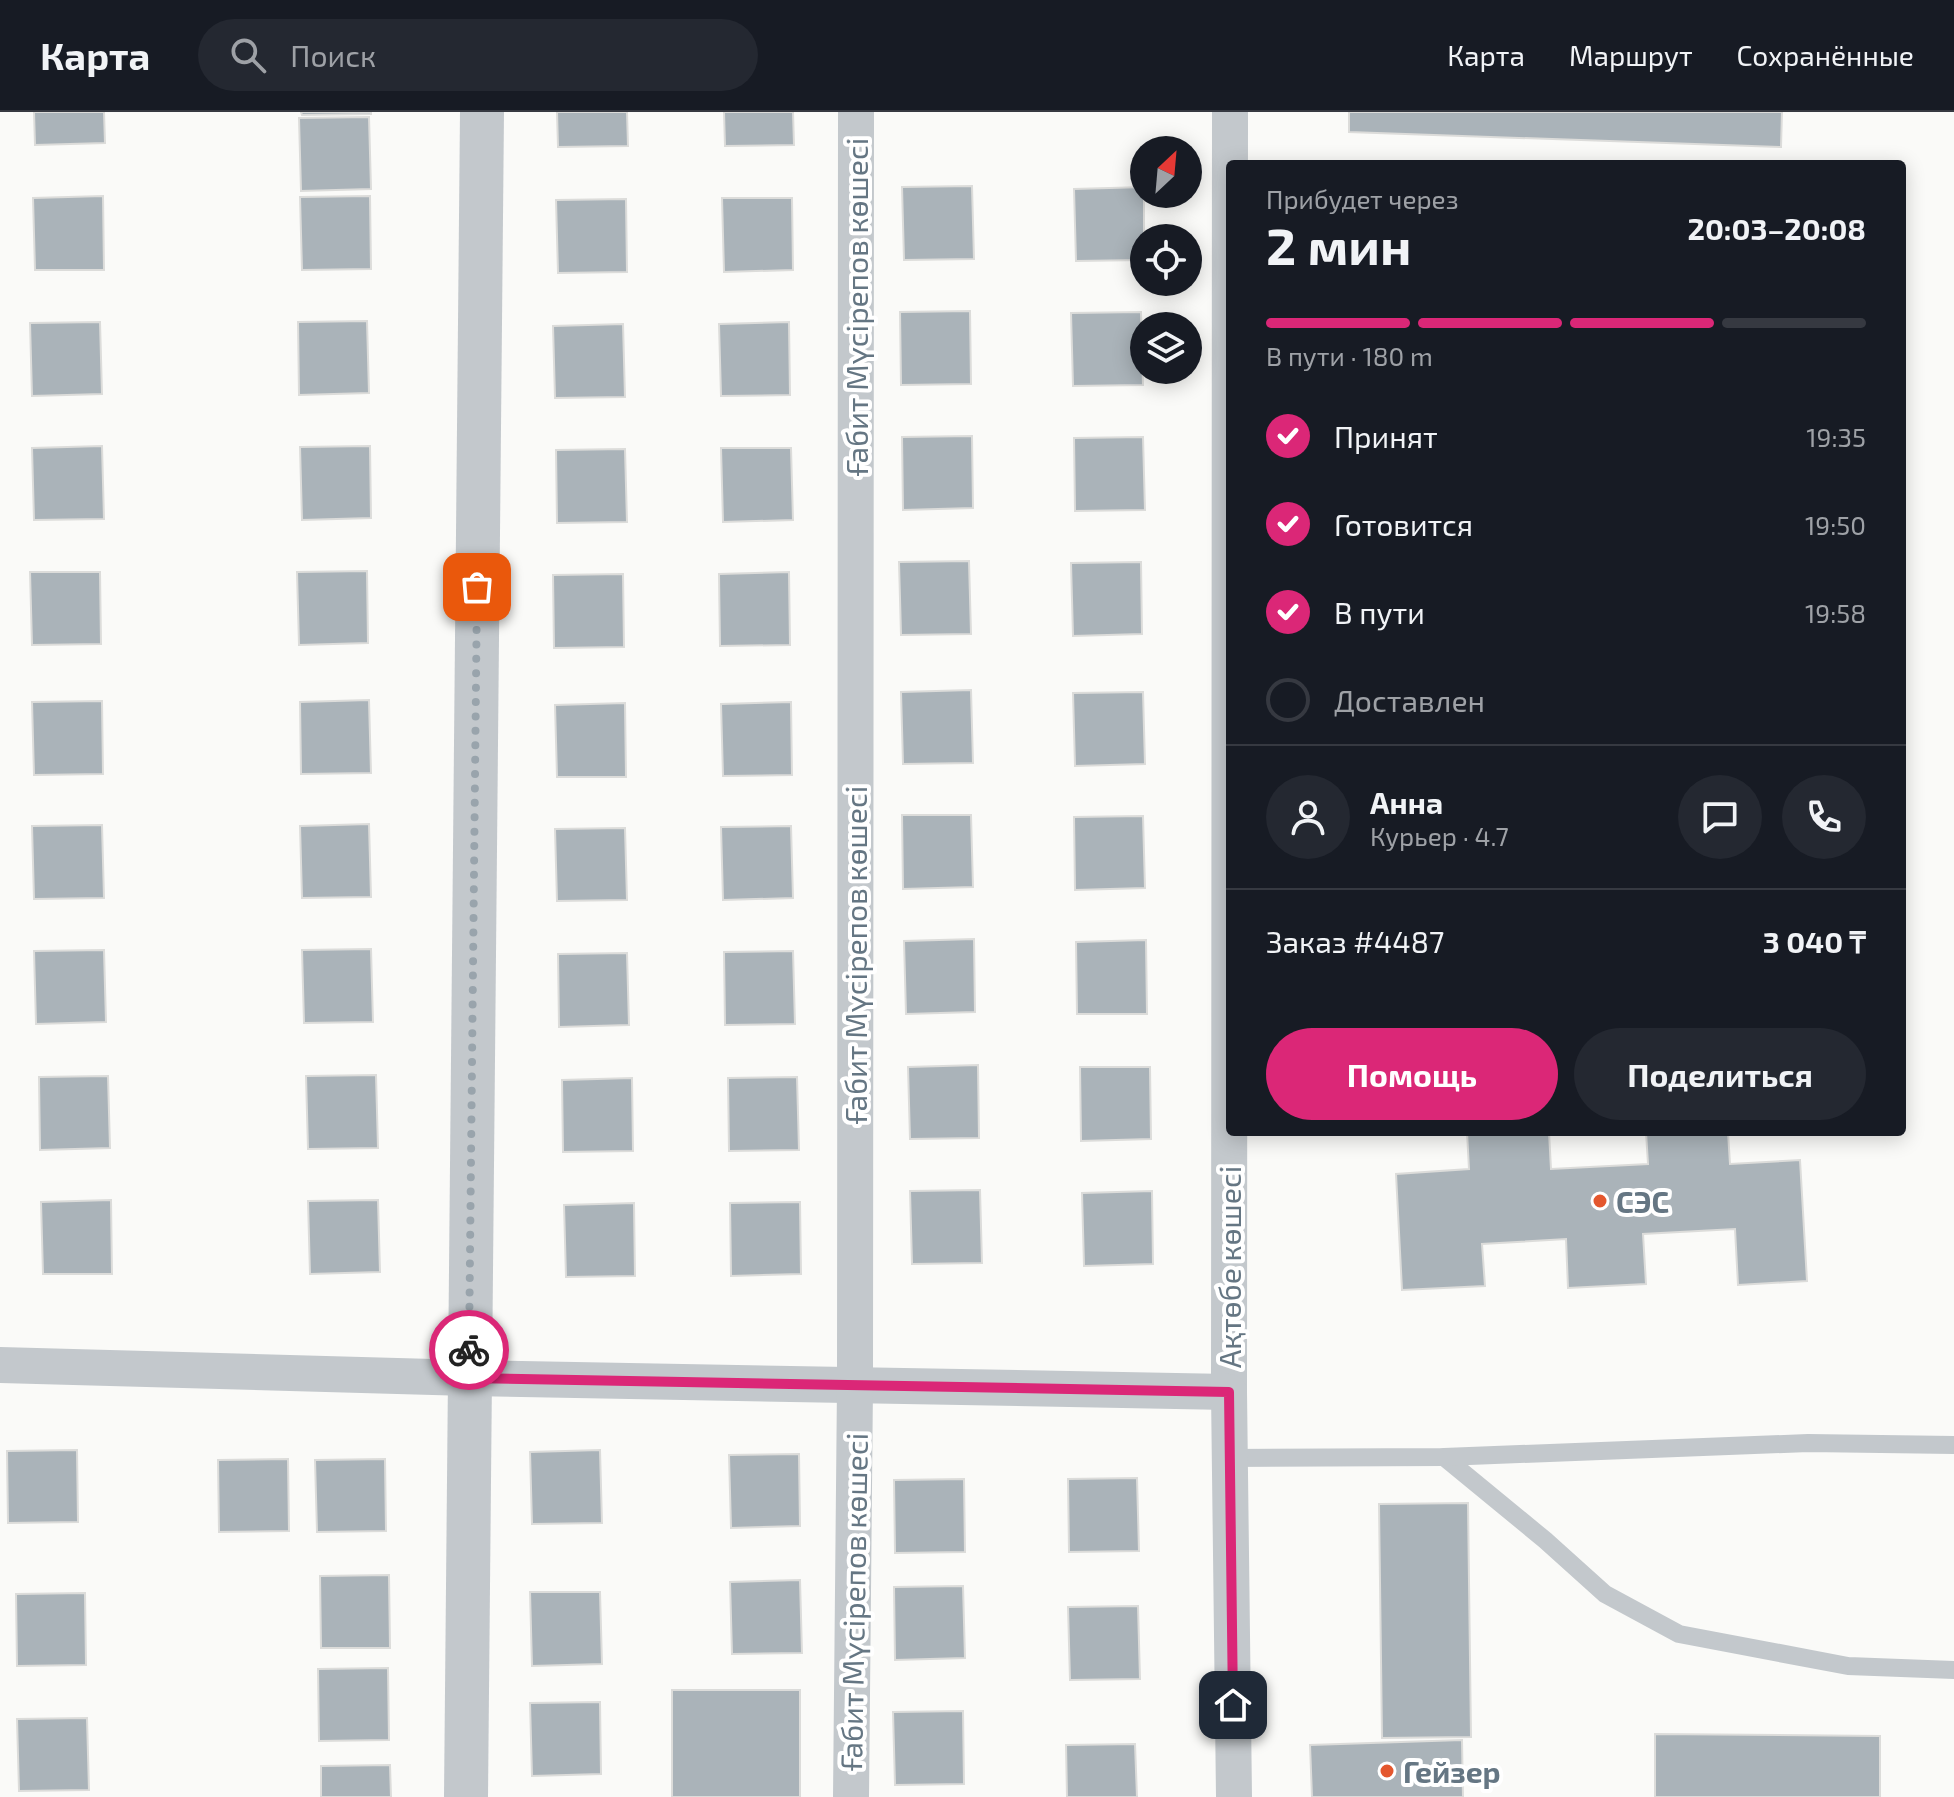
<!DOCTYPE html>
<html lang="ru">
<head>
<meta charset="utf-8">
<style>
  body { margin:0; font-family:"Exo 2",sans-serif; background:#242831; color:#f1f3f6; height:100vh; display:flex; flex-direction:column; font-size:30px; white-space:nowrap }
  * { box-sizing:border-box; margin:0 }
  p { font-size:26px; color:#9ea1a6 }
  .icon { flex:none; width:44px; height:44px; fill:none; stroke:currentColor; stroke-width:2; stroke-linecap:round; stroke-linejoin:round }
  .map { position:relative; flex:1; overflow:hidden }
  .panel { position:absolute; left:1226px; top:48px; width:680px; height:976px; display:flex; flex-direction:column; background:#171b24; border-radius:8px; box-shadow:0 4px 20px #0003 }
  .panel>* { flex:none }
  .needle { width:52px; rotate:26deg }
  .buttons { position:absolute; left:1130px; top:24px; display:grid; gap:16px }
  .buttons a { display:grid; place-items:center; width:72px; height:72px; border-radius:50%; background:#171b24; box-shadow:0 4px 20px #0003; font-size:40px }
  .pin { position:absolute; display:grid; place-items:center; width:68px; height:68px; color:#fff; margin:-34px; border-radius:16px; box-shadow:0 4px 12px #0006 }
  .courier { position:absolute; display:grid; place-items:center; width:80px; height:80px; margin:-40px; border:6px solid #db2777; border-radius:50%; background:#fff; color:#222; box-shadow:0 2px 10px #0007 }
  .overview em { font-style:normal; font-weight:700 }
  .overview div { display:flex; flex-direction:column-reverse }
  .overview { display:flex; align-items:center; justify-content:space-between; height:136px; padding:0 40px }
  h1 { font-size:52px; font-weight:700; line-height:60px }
  .bar { display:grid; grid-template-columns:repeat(4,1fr); gap:12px 8px; align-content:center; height:96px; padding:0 40px }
  .bar i { height:10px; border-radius:6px; background:#363941 }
  .bar .active { background:#db2777 }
  .bar p { grid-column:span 4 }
  .line { display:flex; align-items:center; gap:20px; padding:0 40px; border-top:2px solid #363941 }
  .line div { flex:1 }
  .round { display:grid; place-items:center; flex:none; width:84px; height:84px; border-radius:42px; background:#242831 }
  ol { padding:0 40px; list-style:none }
  li { display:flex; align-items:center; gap:24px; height:88px }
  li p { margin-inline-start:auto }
  li .icon { padding:8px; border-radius:50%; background:#db2777; color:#fff; stroke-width:4 }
  li:last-child { color:#9ea1a6 }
  li i { width:44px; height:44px; border:4px solid #363941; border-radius:50% }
  .action { display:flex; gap:16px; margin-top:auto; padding:16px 40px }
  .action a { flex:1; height:92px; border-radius:48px; background:#db2777; color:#fff; font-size:32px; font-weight:700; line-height:92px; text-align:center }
  .action a+a { background:#242831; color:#f1f3f6 }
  header { display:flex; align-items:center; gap:48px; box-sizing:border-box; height:112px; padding:0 40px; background:#171b24; border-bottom:2px solid #363941 }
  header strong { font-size:38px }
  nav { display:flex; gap:44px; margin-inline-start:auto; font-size:28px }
  .search { width:560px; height:72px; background:#242831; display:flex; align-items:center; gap:20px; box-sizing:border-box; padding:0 28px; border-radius:44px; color:#9ea1a6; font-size:30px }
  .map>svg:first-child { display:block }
  .building { fill:#aab3b9; stroke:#dcdcda; stroke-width:2 }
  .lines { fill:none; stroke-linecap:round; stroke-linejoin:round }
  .service { stroke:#c3c8cc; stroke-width:18 }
  .minor { stroke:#c3c8cc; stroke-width:36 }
  .tertiary { stroke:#c3c8cc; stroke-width:44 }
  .done { stroke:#99a4ac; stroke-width:8; stroke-dasharray:0 14.4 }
  .route { stroke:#db2777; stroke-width:10 }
  .poi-dot { fill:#e4572e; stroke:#fff; stroke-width:3 }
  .labels { text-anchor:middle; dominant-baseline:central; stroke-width:8; stroke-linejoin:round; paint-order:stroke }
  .street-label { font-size:30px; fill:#657683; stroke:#fff }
  .poi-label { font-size:30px; font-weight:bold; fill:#657683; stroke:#fff; text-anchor:start }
</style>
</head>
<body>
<header>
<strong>Карта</strong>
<div class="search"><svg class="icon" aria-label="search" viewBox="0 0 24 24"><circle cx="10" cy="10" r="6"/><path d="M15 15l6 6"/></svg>Поиск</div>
<nav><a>Карта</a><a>Маршрут</a><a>Сохранённые</a></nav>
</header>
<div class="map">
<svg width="1954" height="1685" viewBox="0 0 1954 1685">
  <rect width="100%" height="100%" fill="#fafaf8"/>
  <!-- building -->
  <g class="building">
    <polygon points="34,0 104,0 105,31 35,33"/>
    <polygon points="301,0 371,0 371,2 302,3"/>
    <polygon points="557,0 627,0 628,34 558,35"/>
    <polygon points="724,0 793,0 794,33 725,34"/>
    <polygon points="1349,0 1782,0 1781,35 1349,20"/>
    <polygon points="369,5 371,77 301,79 299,6"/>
    <polygon points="972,74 974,147 904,148 902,75"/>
    <polygon points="1144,75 1144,148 1076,149 1074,77"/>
    <polygon points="103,84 104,158 35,158 33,86"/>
    <polygon points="370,84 371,157 302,158 300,85"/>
    <polygon points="722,86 792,86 793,158 724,160"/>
    <polygon points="626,87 627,160 558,161 556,88"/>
    <polygon points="970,199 971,272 901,273 900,200"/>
    <polygon points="1141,200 1143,273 1073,274 1071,201"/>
    <polygon points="367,209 369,281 299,283 298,210"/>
    <polygon points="100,210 102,282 32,284 30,211"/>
    <polygon points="789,210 790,283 721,284 719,212"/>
    <polygon points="623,212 625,285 555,286 553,214"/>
    <polygon points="972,324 973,396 903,398 902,325"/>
    <polygon points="1143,325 1145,398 1075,399 1074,326"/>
    <polygon points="102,334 104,407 34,408 32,336"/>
    <polygon points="370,334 371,406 302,408 300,335"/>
    <polygon points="721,336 791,336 793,408 723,410"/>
    <polygon points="625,337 627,410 557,411 556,338"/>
    <polygon points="969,449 971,522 901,523 899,450"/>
    <polygon points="1141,450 1142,522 1073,524 1071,451"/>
    <polygon points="367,459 368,531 299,533 297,460"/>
    <polygon points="30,460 100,460 101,532 32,533"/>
    <polygon points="789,460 790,533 720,534 719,462"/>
    <polygon points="623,462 624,535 554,536 553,463"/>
    <polygon points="971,578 973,651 903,652 901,580"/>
    <polygon points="1143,580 1145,652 1075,654 1073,581"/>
    <polygon points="369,588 371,661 301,662 300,590"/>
    <polygon points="102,589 103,662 34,663 32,590"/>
    <polygon points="791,590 792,663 723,664 721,592"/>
    <polygon points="625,591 626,665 557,665 555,593"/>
    <polygon points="902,703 971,703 973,775 903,777"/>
    <polygon points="1143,704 1145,776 1075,778 1074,705"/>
    <polygon points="369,712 371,785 302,786 300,714"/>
    <polygon points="102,713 104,786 34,787 32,714"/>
    <polygon points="791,714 793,786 723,788 721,715"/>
    <polygon points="625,716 627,788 557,789 555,717"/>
    <polygon points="974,827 975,900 906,902 904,829"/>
    <polygon points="1146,828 1147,902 1077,902 1076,830"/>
    <polygon points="371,837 373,910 304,911 302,838"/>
    <polygon points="104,838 106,910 36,912 34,839"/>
    <polygon points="793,839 795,912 725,913 724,840"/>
    <polygon points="627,841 629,913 559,915 558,842"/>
    <polygon points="978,953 979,1026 910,1027 908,955"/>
    <polygon points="1080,955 1150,955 1151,1027 1081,1029"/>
    <polygon points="376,963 378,1036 308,1037 306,964"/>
    <polygon points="108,964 110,1036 40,1038 39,965"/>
    <polygon points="797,965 799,1038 729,1039 728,966"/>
    <polygon points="632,966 633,1039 563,1040 562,968"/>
    <polygon points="1467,1020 1549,1020 1551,1057 1648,1052 1646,1020 1728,1020 1730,1052 1800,1048 1807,1169 1738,1173 1735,1117 1643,1122 1646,1172 1568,1176 1566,1127 1482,1132 1485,1174 1402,1178 1396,1062 1469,1057"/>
    <polygon points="980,1078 982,1151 912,1152 910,1079"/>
    <polygon points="1152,1079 1153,1152 1084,1154 1082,1081"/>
    <polygon points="111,1088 112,1162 43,1162 41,1090"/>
    <polygon points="378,1088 380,1160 310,1162 308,1089"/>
    <polygon points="800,1090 801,1162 731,1164 730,1091"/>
    <polygon points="634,1091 635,1164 566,1165 564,1093"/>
    <polygon points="77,1338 78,1410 8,1411 7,1339"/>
    <polygon points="600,1338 602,1411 532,1412 530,1340"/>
    <polygon points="799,1342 800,1414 731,1416 729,1343"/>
    <polygon points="288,1347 289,1419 219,1420 218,1348"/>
    <polygon points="385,1347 386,1419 317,1420 315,1348"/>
    <polygon points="1137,1366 1139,1439 1069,1440 1068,1367"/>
    <polygon points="964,1367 965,1440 895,1441 894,1368"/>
    <polygon points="1468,1391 1471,1625 1382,1626 1379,1392"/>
    <polygon points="389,1463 390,1536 321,1536 320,1464"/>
    <polygon points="800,1468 802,1541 732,1542 730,1470"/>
    <polygon points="963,1474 965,1546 895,1548 894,1475"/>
    <polygon points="530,1480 600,1480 602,1552 532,1554"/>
    <polygon points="85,1481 86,1553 17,1554 16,1482"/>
    <polygon points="1138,1494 1140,1567 1070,1568 1068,1495"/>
    <polygon points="388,1556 389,1628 319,1629 318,1557"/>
    <rect x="672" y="1578" width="128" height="107"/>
    <polygon points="600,1590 601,1662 532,1664 530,1591"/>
    <polygon points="963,1599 964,1672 895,1673 893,1600"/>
    <polygon points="87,1606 89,1678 19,1679 17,1607"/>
    <polygon points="1655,1622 1880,1624 1880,1685 1655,1685"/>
    <polygon points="1462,1628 1463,1685 1312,1685 1310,1633"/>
    <polygon points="1135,1632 1137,1685 1067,1685 1066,1633"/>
    <polygon points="390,1653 391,1685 321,1685 321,1654"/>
  </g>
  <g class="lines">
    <!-- service -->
    <g class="service">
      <polyline points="1444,1345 1545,1428 1605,1482 1679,1522 1848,1554 1954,1558"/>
      <polyline points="1229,1346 1444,1345 1808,1331 1954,1333"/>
    </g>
    <!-- minor -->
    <g class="minor">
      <polyline points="1230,0 1229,1280 1234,1685"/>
      <polyline points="0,1253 469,1266 1229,1280"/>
      <polyline points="851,1685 855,1273 856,0"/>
    </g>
    <!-- tertiary -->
    <polyline class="tertiary" points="466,1685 482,0"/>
  </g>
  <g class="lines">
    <!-- done -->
    <polyline class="done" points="469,1238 477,475"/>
    <!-- route -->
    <polyline class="route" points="469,1238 469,1266 1229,1280 1233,1593"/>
  </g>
  <!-- markers -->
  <g class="poi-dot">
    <circle cx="1600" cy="1089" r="8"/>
    <circle cx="1387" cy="1659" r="8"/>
  </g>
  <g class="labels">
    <!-- street labels -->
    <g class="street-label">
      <text transform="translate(856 195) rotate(-90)">Ғабит Мүсірепов көшесі</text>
      <text transform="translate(855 843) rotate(-90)">Ғабит Мүсірепов көшесі</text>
      <text transform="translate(1229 1155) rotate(-90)">Ақтөбе көшесі</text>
      <text transform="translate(853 1490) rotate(-89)">Ғабит Мүсірепов көшесі</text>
    </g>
    <!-- poi labels -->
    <g class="poi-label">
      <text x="1616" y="1089">СЭС</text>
      <text x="1403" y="1659">Гейзер</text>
    </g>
  </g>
</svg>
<div class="buttons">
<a><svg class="needle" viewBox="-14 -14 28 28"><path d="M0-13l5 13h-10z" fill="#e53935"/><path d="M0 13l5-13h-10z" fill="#9ea1a6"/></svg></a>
<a><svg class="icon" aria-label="locate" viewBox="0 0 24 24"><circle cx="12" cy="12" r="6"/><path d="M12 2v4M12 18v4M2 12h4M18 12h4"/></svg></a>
<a><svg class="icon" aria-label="layers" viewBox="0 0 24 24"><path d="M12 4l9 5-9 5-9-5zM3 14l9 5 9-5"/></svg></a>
</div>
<div class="pin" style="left:477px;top:475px;background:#ea580c"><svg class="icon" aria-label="bag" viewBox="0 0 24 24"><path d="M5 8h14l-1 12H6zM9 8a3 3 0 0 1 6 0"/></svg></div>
<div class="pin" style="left:1233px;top:1593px;background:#1f2937"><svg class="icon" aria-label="home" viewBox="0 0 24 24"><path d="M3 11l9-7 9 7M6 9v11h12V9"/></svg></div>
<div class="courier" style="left:469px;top:1238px"><svg class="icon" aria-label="bike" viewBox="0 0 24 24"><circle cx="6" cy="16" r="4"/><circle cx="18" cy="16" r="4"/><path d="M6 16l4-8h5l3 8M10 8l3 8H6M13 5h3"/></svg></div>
<section class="panel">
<div class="overview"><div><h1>2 мин</h1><p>Прибудет через</p></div><em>20:03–20:08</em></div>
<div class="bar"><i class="active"></i><i class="active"></i><i class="active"></i><i></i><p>В пути · 180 m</p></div>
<ol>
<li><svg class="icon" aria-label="check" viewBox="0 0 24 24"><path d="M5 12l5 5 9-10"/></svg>Принят<p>19:35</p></li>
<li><svg class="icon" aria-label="check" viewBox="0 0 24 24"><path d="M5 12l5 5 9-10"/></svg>Готовится<p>19:50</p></li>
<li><svg class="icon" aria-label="check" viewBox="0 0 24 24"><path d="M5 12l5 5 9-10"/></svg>В пути<p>19:58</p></li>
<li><i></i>Доставлен</li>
</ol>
<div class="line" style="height:144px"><a class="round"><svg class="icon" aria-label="person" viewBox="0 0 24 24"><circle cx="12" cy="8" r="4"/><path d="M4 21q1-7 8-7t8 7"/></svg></a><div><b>Анна</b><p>Курьер · 4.7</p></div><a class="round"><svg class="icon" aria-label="chat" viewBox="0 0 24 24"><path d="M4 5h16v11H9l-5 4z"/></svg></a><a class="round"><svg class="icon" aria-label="phone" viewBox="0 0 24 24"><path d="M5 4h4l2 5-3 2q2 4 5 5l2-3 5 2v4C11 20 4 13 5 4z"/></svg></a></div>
<div class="line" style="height:104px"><div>Заказ #4487</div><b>3 040 ₸</b></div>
<div class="action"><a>Помощь</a><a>Поделиться</a></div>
</section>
</div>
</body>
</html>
